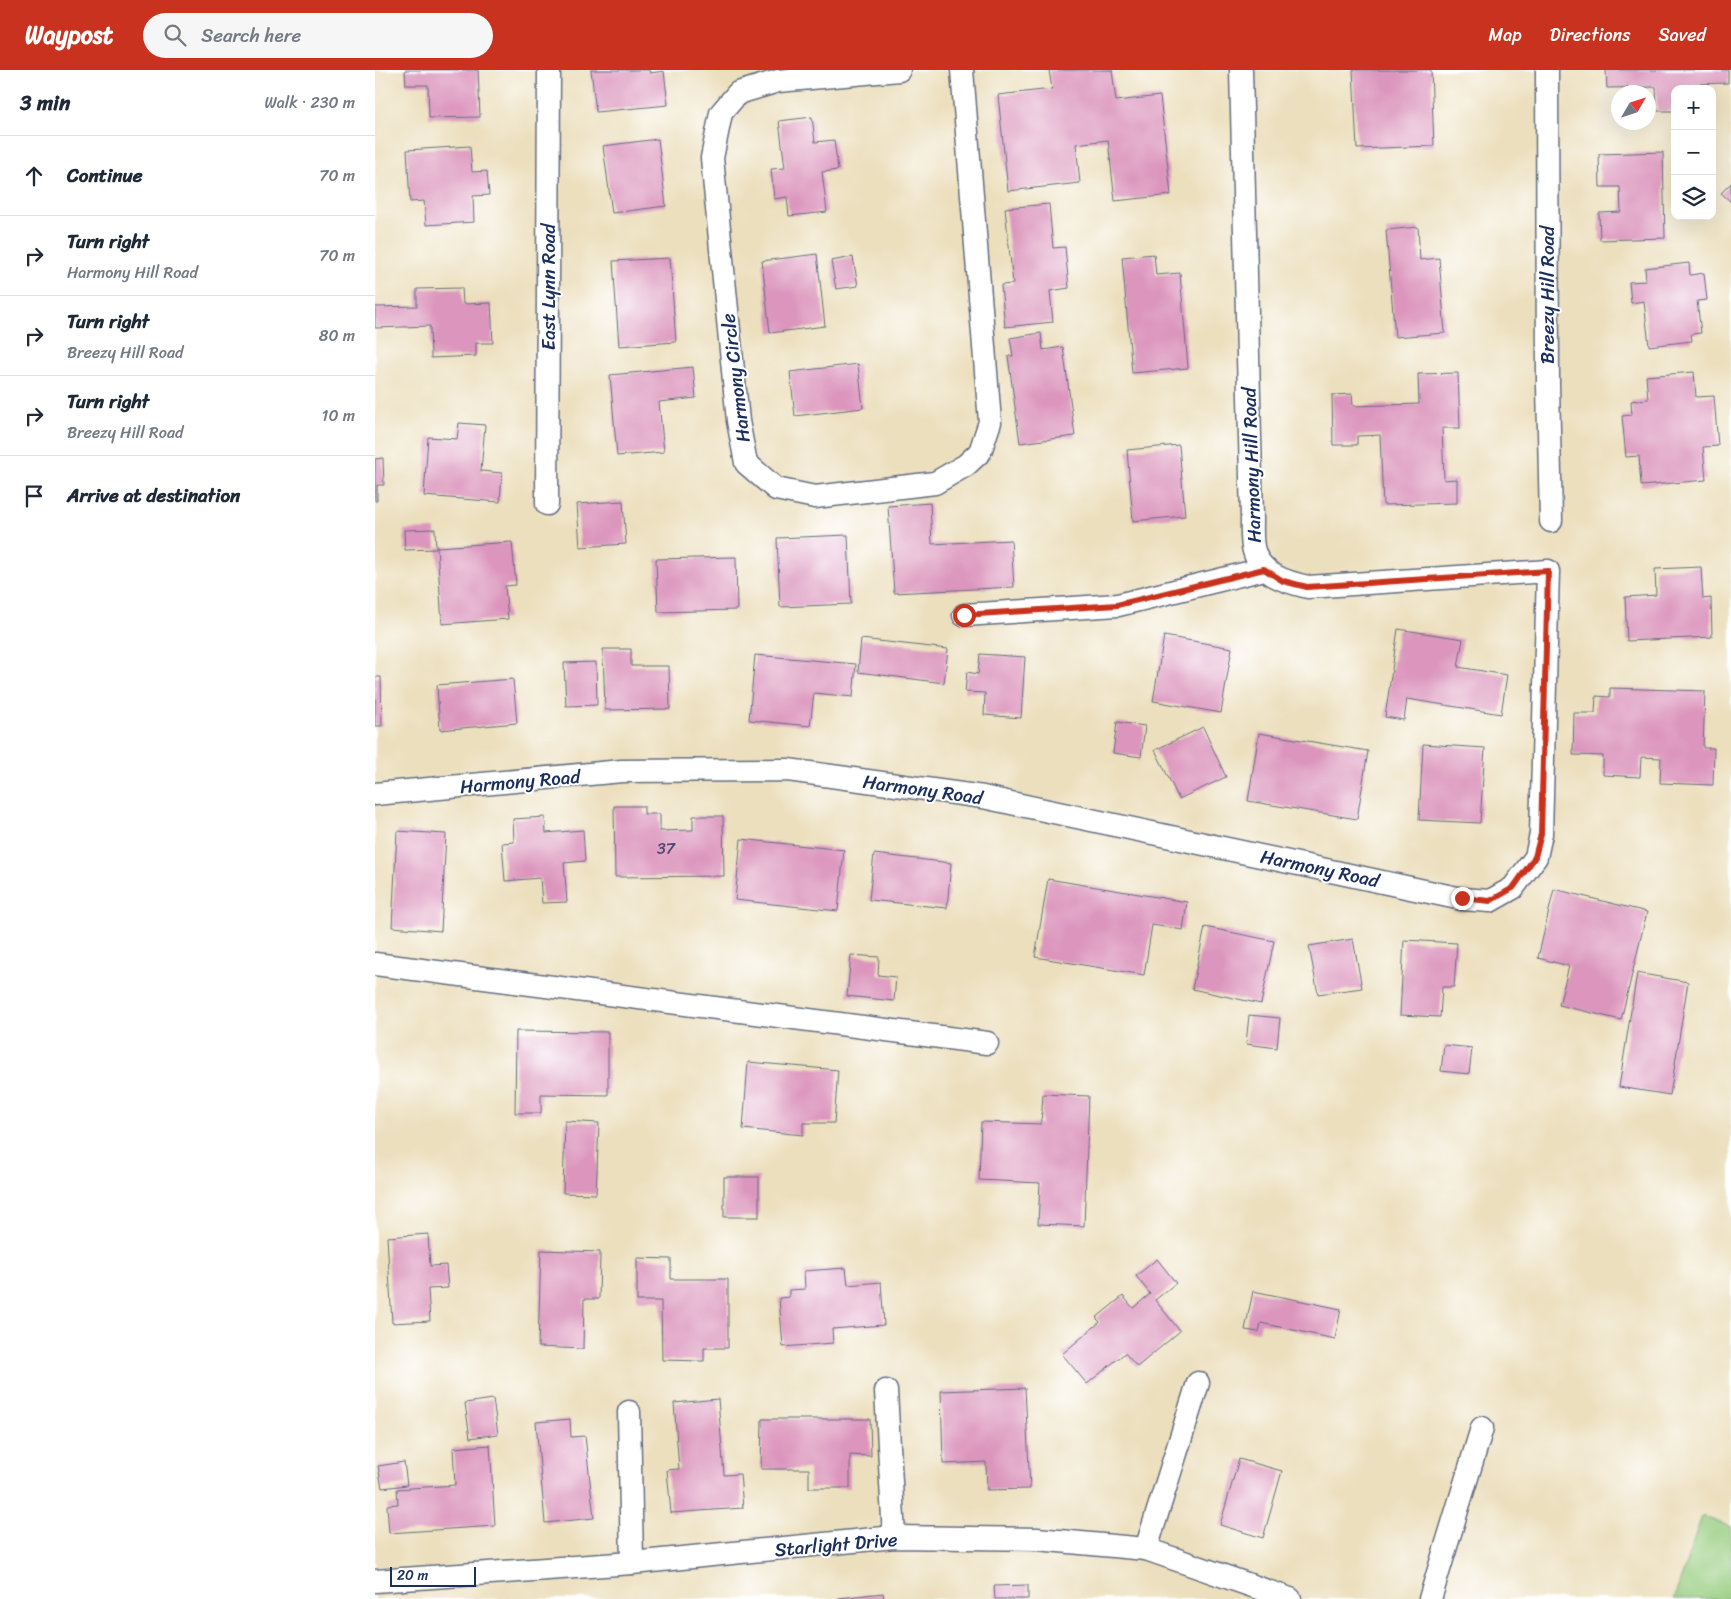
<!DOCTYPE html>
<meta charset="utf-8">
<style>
body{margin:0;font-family:Sriracha,sans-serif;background:#f6f6f7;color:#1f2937}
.controls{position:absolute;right:15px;top:15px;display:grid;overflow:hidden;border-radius:10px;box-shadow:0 5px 20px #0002}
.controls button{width:45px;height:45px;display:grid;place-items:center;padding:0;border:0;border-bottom:1px solid #e0e1e3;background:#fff;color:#1f2937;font:25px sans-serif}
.compass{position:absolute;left:1236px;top:15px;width:45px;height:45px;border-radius:50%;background:#fff;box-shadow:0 5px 20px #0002;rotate:51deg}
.scale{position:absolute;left:15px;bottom:12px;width:86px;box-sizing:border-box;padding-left:5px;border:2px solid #1b2f5e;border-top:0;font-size:14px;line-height:18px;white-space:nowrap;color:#1b2f5e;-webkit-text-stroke:4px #fff;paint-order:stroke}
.stop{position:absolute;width:15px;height:15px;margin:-11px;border:4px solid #c8321e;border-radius:50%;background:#fff}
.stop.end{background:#c8321e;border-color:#fff;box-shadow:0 1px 5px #0008}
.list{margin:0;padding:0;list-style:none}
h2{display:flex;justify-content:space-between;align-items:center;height:65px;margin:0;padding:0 20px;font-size:21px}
h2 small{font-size:16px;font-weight:400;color:#747a83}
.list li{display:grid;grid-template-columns:32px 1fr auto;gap:15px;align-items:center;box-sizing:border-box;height:80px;padding:0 20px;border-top:1px solid #e0e1e3}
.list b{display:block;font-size:19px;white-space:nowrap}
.list p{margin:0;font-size:16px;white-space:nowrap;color:#747a83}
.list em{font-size:16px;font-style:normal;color:#747a83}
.icon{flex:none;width:28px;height:28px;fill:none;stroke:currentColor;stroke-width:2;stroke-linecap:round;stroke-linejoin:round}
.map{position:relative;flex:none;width:1356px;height:1529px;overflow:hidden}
header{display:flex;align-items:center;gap:30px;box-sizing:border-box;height:70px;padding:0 25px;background:#c8321e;color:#fff}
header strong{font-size:24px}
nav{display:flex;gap:28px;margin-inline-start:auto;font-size:18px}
.search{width:350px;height:45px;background:#f6f6f7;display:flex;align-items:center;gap:12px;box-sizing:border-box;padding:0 18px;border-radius:28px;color:#747a83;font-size:19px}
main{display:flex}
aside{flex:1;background:#fff}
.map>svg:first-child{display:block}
.green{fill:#96cc7e;stroke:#587e6e}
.building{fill:#dc96bd}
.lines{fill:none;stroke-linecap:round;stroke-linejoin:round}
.street-casing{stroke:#646d7f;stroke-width:25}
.street{stroke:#fff;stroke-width:22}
.route{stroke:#c8321e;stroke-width:6}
.labels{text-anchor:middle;stroke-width:4;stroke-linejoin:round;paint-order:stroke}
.number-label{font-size:16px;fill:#4b4976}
.street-label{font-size:19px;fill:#1b2f5e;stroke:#fff}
</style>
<header>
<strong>Waypost</strong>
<div class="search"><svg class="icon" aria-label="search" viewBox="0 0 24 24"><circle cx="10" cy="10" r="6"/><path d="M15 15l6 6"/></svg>Search here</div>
<nav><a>Map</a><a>Directions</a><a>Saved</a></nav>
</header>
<main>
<aside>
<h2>3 min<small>Walk · 230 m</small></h2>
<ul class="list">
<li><svg class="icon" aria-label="ahead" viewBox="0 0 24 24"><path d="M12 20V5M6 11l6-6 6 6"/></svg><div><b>Continue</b></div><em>70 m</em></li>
<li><svg class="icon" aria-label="right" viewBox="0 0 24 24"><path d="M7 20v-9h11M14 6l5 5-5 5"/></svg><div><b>Turn right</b><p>Harmony Hill Road</p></div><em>70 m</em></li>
<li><svg class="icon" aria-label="right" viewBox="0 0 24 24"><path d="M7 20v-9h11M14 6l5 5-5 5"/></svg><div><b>Turn right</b><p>Breezy Hill Road</p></div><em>80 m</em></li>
<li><svg class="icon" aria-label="right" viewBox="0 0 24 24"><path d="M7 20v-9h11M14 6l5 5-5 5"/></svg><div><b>Turn right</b><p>Breezy Hill Road</p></div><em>10 m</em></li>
<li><svg class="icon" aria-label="arrive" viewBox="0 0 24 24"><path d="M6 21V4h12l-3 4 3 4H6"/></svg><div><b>Arrive at destination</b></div></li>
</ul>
</aside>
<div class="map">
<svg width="1356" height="1529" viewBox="0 0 1356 1529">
<rect width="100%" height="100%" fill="#fff"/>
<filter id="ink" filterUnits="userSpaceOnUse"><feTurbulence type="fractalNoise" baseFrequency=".02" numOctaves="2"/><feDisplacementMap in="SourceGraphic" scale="10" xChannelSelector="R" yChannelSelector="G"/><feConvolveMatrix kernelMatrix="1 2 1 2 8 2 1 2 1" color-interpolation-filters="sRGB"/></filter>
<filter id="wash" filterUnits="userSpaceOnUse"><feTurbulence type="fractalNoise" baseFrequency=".0096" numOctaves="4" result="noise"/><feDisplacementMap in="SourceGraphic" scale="20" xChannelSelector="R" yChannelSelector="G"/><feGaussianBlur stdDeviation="1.12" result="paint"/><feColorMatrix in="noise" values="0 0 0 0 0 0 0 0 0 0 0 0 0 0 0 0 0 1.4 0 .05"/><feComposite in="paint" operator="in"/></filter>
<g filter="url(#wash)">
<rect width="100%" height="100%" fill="#ecdfbd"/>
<polygon class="green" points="1327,1446 1356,1457 1356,1521 1353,1529 1299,1529"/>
<g id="blocks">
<g class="building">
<polygon points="30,0 103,0 105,47 54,48 53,15 31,15"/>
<polygon points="216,0 274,0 275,3 289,1 293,35 221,42"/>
<polygon points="674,0 737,0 741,31 785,26 796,125 740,131 733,70 701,74 705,113 633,121 623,25 677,19"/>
<polygon points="978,0 1056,0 1059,76 982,79"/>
<polygon points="1231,0 1353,0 1353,13 1319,14 1319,19 1300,19 1300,41 1282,41 1281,17 1232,18"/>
<polygon points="437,47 440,72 459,70 463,100 447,102 452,142 414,146 412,127 399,129 396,99 410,98 404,51"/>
<polygon points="283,69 291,136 237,143 228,76"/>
<polygon points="95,76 97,102 112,101 114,125 98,126 99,152 51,155 49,131 35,132 32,80"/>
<polygon points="1288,82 1290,168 1225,170 1224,143 1246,142 1245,117 1225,117 1224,84"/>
<polygon points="1356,113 1356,132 1346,123"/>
<polygon points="674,134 678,178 690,177 694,218 675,221 678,252 630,257 626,215 638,214 630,138"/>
<polygon points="1043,157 1045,190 1064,188 1070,263 1020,267 1011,160"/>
<polygon points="442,184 450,256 395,263 387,191"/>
<polygon points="779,184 781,205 805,203 813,298 757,303 747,187"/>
<polygon points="478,187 483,216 461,219 456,191"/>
<polygon points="295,188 301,272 244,276 238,191"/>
<polygon points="1314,193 1315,205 1329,203 1332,230 1322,231 1326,263 1316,264 1317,271 1274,276 1269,231 1256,233 1254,212 1271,211 1270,198"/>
<polygon points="87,218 88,234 116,233 118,273 101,273 101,286 56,288 55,256 0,258 0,237 42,236 42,219"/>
<polygon points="666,263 668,280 688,277 700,366 645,373 633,286 638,286 635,268"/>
<polygon points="483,294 488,338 420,346 415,302"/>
<polygon points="318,297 321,328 284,332 289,382 242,386 235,305"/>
<polygon points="1319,302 1321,327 1339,326 1343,376 1328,377 1331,410 1266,416 1264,386 1251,387 1247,346 1257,345 1256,331 1273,329 1271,306"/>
<polygon points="1083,303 1085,358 1067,358 1069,410 1082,409 1082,433 1008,435 1005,365 982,366 982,375 958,375 957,325 977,324 978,336 1044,334 1043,304"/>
<polygon points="84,353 110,355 106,401 127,403 125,432 49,426 53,367 82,369"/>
<polygon points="804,375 810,446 758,451 752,380"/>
<polygon points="8,388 9,415 2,415 2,431 0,431 0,389"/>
<polygon points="248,431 251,474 205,477 202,434"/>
<polygon points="555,433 557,474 636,470 639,517 519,523 513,436"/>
<polygon points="60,459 61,479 30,480 29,460"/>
<polygon points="473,465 476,534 405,537 402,468"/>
<polygon points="137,472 141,515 130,516 133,549 67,554 62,477"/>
<polygon points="361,487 362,540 283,542 281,489"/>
<polygon points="1326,497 1328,529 1336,528 1337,567 1252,571 1250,527 1281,525 1280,499"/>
<polygon points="1023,559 1088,569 1083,597 1132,605 1126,644 1032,629 1029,650 1010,647"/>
<polygon points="789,566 857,578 846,643 778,631"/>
<polygon points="486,569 573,579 569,613 483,602"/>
<polygon points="228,579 256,579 256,596 294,596 295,639 230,640"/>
<polygon points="605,584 650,587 646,648 609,645 610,623 590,622 592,602 603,604"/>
<polygon points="380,585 481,594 478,627 439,623 435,656 374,650"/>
<polygon points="221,592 222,635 191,636 189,593"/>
<polygon points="0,607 6,607 7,656 0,656"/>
<polygon points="138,609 142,653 65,660 62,615"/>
<polygon points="1235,618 1330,621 1328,678 1339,678 1338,715 1285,713 1286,688 1266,687 1265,707 1228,705 1228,686 1198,685 1199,643 1220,643 1221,626 1235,627"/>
<polygon points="742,652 770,656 766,687 738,683"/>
<polygon points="828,657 851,707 804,729 780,680"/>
<polygon points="884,663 993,681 982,749 873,731"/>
<polygon points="1048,674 1110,678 1105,753 1044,750"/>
<polygon points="239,736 269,736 269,744 285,744 285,761 318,760 318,746 348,746 349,806 240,807"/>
<polygon points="170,747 171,763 208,760 210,791 189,793 192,832 167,833 165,808 130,811 127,773 139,772 138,749"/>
<polygon points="22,761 71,764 66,861 17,857"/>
<polygon points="366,769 469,780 463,841 360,830"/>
<polygon points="499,784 576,793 572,838 494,830"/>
<polygon points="673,809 812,832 808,860 777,855 769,905 660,887"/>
<polygon points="1179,819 1272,842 1246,950 1184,935 1194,896 1163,888"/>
<polygon points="830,857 899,871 886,934 817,919"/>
<polygon points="978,869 987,918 943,924 934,876"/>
<polygon points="1029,870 1082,873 1079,917 1067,917 1065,947 1025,945"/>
<polygon points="476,885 504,887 503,905 521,907 519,931 472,926"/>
<polygon points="1262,903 1313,912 1295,1025 1244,1017"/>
<polygon points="874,945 905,948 902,978 871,974"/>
<polygon points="141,961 233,962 233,1025 166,1024 166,1043 140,1043"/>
<polygon points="1069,975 1097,978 1094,1004 1066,1001"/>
<polygon points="373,992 463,1000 459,1053 428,1053 428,1065 368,1059"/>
<polygon points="668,1024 714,1026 709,1156 663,1154 665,1113 604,1110 606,1052 666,1054"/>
<polygon points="190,1051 224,1053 221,1124 188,1123"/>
<rect x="349" y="1107" width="35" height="40"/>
<polygon points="53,1164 55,1196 71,1195 73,1218 53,1219 55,1251 17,1253 12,1167"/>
<polygon points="166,1180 225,1182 224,1229 209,1229 208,1279 163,1277"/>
<polygon points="262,1188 296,1189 296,1209 353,1209 353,1278 329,1278 329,1291 287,1290 286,1231 262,1231"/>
<polygon points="782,1189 801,1213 780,1230 805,1261 762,1297 750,1283 712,1314 687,1284 725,1252 721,1248 748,1226 758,1238 775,1224 761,1206"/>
<polygon points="471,1198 473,1215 506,1212 509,1255 457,1259 458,1273 408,1277 404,1228 414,1227 414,1220 430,1219 429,1201"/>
<polygon points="878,1221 966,1239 960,1269 886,1253 884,1262 870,1260"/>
<polygon points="650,1318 655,1419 612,1420 611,1392 568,1394 566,1321"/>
<polygon points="118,1329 123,1364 95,1368 90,1333"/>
<polygon points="343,1329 349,1405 365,1404 368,1438 296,1443 292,1400 304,1399 299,1333"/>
<polygon points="195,1349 196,1367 210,1366 219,1448 170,1453 161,1352"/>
<polygon points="387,1349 495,1349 496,1386 475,1385 475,1418 434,1418 434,1399 386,1399"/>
<polygon points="115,1375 120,1456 14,1463 12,1435 23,1434 22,1419 80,1415 78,1378"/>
<polygon points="864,1389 907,1401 888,1468 845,1455"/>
<polygon points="29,1392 32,1415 7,1418 3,1396"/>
<polygon points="653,1515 653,1529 620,1529 619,1516"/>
<polygon points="508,1523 509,1529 464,1529 464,1528"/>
</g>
</g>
</g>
<g filter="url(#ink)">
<use href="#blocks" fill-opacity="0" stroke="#646d7f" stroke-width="1"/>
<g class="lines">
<defs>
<g id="street">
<polyline points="524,0 403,11 363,23 346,43 337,88 363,351 371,393 401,419 440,427 560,413 591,395 605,382 615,352 587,0"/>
<polyline points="1172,0 1173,315 1176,451"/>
<polyline points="172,434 174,0"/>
<polyline points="589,545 743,535 889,499"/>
<path d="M0 724 247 701 413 700 608 727 1087 829 1115 831 1138 818 1161 787 1166 764 1173 501 933 517C911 512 886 505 879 481 876 471 877 459 877 449L866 0"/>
<polyline points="0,894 612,973"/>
<polyline points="511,1321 519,1467"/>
<polyline points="254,1342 257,1493"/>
<polyline points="771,1479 823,1313"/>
<polyline points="0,1511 257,1493 519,1467 662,1469 771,1479 915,1529"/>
<polyline points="1055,1529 1107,1358"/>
</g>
</defs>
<use href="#street" class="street-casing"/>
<use href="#street" class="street"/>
</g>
</g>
<g class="lines" filter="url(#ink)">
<polyline class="route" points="589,545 742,535 889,499 908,511 932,517 1173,501 1166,764 1160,787 1138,818 1115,831 1087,828"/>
</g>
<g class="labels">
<g class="number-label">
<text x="291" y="784">37</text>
</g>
<g class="street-label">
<text transform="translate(173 217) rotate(-90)" y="7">East Lynn Road</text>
<text transform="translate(1172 225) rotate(-90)" y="7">Breezy Hill Road</text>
<text transform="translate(360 308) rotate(-97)" y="7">Harmony Circle</text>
<text transform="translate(876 395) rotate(-92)" y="7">Harmony Hill Road</text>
<text transform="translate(145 711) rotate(-5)" y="7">Harmony Road</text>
<text transform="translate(548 719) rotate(8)" y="7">Harmony Road</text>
<text transform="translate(945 798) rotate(12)" y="7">Harmony Road</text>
<text transform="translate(461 1474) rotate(-5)" y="7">Starlight Drive</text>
</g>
</g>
</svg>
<div class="controls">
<button>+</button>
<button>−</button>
<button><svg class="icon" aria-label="layers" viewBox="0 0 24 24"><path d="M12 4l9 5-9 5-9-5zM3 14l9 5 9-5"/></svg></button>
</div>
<svg class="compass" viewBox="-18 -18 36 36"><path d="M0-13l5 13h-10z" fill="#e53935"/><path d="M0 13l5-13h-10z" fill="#747a83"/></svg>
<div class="scale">20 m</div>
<div class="stop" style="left:589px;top:545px"></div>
<div class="stop end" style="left:1087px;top:828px"></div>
</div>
</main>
